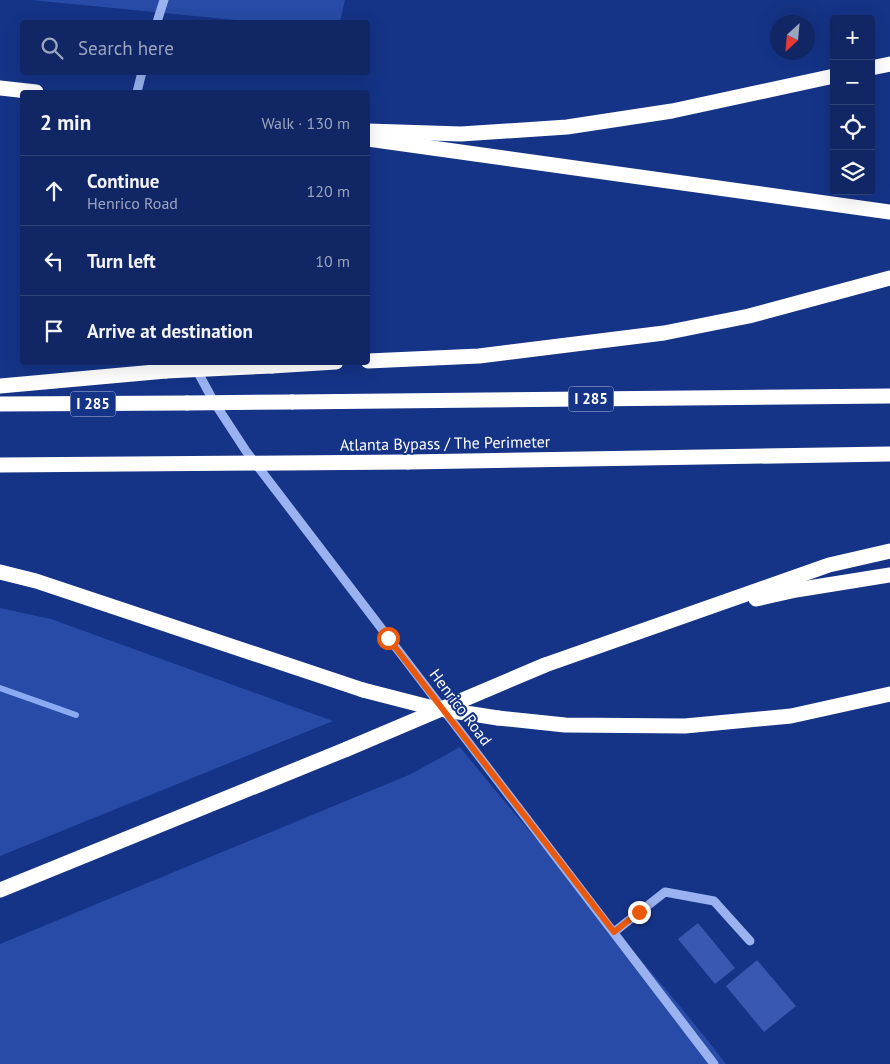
<!DOCTYPE html>
<meta charset="utf-8">
<style>
body{margin:0;font-family:"PT Sans",sans-serif;background:#192e6b;color:#f1f3f6}
.controls{position:absolute;right:15px;top:15px;display:grid;overflow:hidden;border-radius:5px;box-shadow:0 5px 20px #0002}
.controls button{width:45px;height:45px;display:grid;place-items:center;padding:0;border:0;border-bottom:1px solid #304379;background:#102665;color:#f1f3f6;font:25px sans-serif}
.compass{position:absolute;left:770px;top:15px;width:45px;height:45px;border-radius:50%;background:#102665;box-shadow:0 5px 20px #0002;rotate:206deg}
.stop{position:absolute;width:15px;height:15px;margin:-11px;border:4px solid #ea580c;border-radius:50%;background:#fff}
.stop.end{background:#ea580c;border-color:#fff;box-shadow:0 1px 5px #0008}
.list{margin:0;padding:0;list-style:none}
h2{display:flex;justify-content:space-between;align-items:center;height:65px;margin:0;padding:0 20px;font-size:21px}
h2 small{font-size:16px;font-weight:400;color:#9ca5bf}
.list li{display:grid;grid-template-columns:32px 1fr auto;gap:15px;align-items:center;box-sizing:border-box;height:70px;padding:0 20px;border-top:1px solid #304379}
.list b{display:block;font-size:19px;white-space:nowrap}
.list p{margin:0;font-size:16px;white-space:nowrap;color:#9ca5bf}
.list em{font-size:16px;font-style:normal;color:#9ca5bf}
.icon{flex:none;width:28px;height:28px;fill:none;stroke:currentColor;stroke-width:2;stroke-linecap:round;stroke-linejoin:round}
.map{position:relative;flex:none;width:890px;height:1064px;overflow:hidden}
.search{position:absolute;background:#102665;box-shadow:0 5px 20px #0002;left:20px;top:20px;width:350px;height:55px;display:flex;align-items:center;gap:12px;box-sizing:border-box;padding:0 18px;border-radius:5px;color:#9ca5bf;font-size:19px}
.panel{position:absolute;background:#102665;box-shadow:0 5px 20px #0002;left:20px;top:90px;width:350px;height:275px;border-radius:5px}
.map>svg:first-child{display:block}
.green{fill:#274ba6}
.lines{fill:none;stroke-linecap:round;stroke-linejoin:round}
.stream{stroke:#8caaf2;stroke-width:6}
.building{fill:#3859af}
.minor{stroke:#9ab2ef;stroke-width:9}
.highway{stroke:#fff;stroke-width:15}
.highway-bridge{stroke:#fff;stroke-width:15}
.route{stroke:#ea580c;stroke-width:6}
.labels{text-anchor:middle;stroke-width:4;stroke-linejoin:round;paint-order:stroke}
.shield{fill:#153387;stroke:#b9c2db;stroke-width:1}
.shield-label{font-size:15px;font-weight:bold;fill:#fff}
.street-label{font-size:16px;fill:#fff;stroke:#153387}
</style>
<div class="map">
<svg width="890" height="1064" viewBox="0 0 890 1064">
<rect width="100%" height="100%" fill="#153387"/>
<g class="green">
<polygon points="31,0 345,0 340,22 256,22"/>
<polygon points="0,608 51,619 333,721 0,856"/>
<path d="M460 747C546 855 642 955 726 1064H0V944L411 774Z"/>
</g>
<g class="lines">
<polyline class="stream" points="0,688 76,715"/>
</g>
<g class="building">
<polygon points="698,923 735,968 715,984 678,939"/>
<polygon points="757,960 796,1006 764,1032 726,986"/>
</g>
<g class="lines">
<g class="minor">
<polyline points="157,22 164,0"/>
<polyline points="137,92 142,72"/>
<polyline points="195,367 214,402 246,451 714,1064"/>
<polyline points="614,932 665,892 714,901 750,941"/>
</g>
<g class="highway">
<polyline points="871,68 890,64"/>
<polyline points="0,88 36,92"/>
<polyline points="368,131 461,134 567,127 672,111 834,76"/>
<polyline points="368,139 890,212"/>
<polyline points="368,361 479,356 664,333 749,316 890,278"/>
<polyline points="272,366 336,362"/>
<polyline points="0,386 166,371"/>
<polyline points="292,402 890,396"/>
<polyline points="0,404 187,403"/>
<polyline points="408,462 890,454"/>
<polyline points="0,572 36,581 363,690"/>
<polyline points="756,599 796,590 890,575"/>
<polyline points="545,665 829,565 890,551"/>
<polyline points="498,718 565,725 685,726 791,716 890,694"/>
<polyline points="0,890 347,749"/>
</g>
<g class="highway-bridge">
<polyline points="166,371 272,366"/>
<polyline points="187,403 292,402"/>
<polyline points="0,465 408,462"/>
<polyline points="363,690 433,708 498,718"/>
<polyline points="347,749 545,665"/>
</g>
</g>
<g class="lines">
<polyline class="route" points="388,638 614,932 639,912"/>
</g>
<g class="labels">
<g class="shield">
<rect x="568.5" y="386.5" width="45" height="25" rx="4"/>
<rect x="70.5" y="391.5" width="45" height="25" rx="4"/>
</g>
<g class="shield-label">
<text x="591" y="404">I 285</text>
<text x="93" y="409">I 285</text>
</g>
<g class="street-label">
<text transform="translate(445 443) rotate(-1)" y="6">Atlanta Bypass / The Perimeter</text>
<text transform="translate(461 707) rotate(53)" y="6">Henrico Road</text>
</g>
</g>
</svg>
<div class="controls">
<button>+</button>
<button>−</button>
<button><svg class="icon" aria-label="locate" viewBox="0 0 24 24"><circle cx="12" cy="12" r="6"/><path d="M12 2v4M12 18v4M2 12h4M18 12h4"/></svg></button>
<button><svg class="icon" aria-label="layers" viewBox="0 0 24 24"><path d="M12 4l9 5-9 5-9-5zM3 14l9 5 9-5"/></svg></button>
</div>
<svg class="compass" viewBox="-18 -18 36 36"><path d="M0-13l5 13h-10z" fill="#e53935"/><path d="M0 13l5-13h-10z" fill="#9ca5bf"/></svg>
<div class="stop" style="left:388px;top:638px"></div>
<div class="stop end" style="left:639px;top:912px"></div>
<div class="search"><svg class="icon" aria-label="search" viewBox="0 0 24 24"><circle cx="10" cy="10" r="6"/><path d="M15 15l6 6"/></svg>Search here</div>
<section class="panel">
<h2>2 min<small>Walk · 130 m</small></h2>
<ul class="list">
<li><svg class="icon" aria-label="ahead" viewBox="0 0 24 24"><path d="M12 20V5M6 11l6-6 6 6"/></svg><div><b>Continue</b><p>Henrico Road</p></div><em>120 m</em></li>
<li><svg class="icon" aria-label="left" viewBox="0 0 24 24"><path d="M17 20v-9H6M10 6l-5 5 5 5"/></svg><div><b>Turn left</b></div><em>10 m</em></li>
<li><svg class="icon" aria-label="arrive" viewBox="0 0 24 24"><path d="M6 21V4h12l-3 4 3 4H6"/></svg><div><b>Arrive at destination</b></div></li>
</ul>
</section>
</div>
